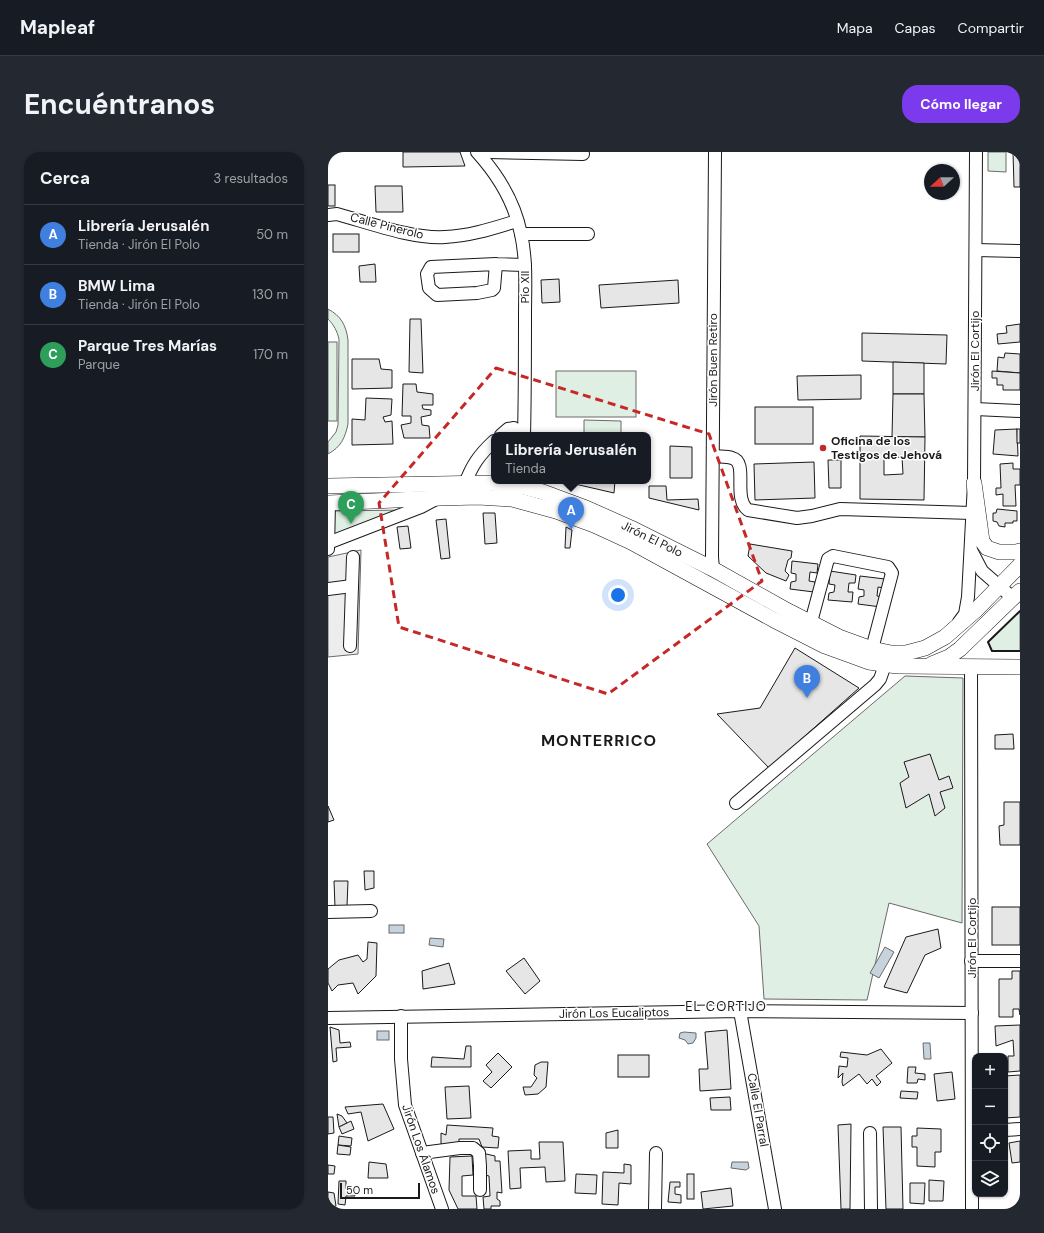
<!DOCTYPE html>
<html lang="es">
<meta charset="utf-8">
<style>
body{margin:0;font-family:"DM Sans",sans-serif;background:#242831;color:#f1f3f6}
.controls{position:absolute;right:12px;bottom:12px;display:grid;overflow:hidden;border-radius:8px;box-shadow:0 1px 3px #0004}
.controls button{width:36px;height:36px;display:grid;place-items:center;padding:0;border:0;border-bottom:1px solid #363941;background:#171b24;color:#f1f3f6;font:20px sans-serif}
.compass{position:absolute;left:596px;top:12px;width:36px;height:36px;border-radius:50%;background:#171b24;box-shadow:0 1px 3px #0004;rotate:249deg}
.scale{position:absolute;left:12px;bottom:10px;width:80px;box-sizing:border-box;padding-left:4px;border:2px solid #1a1a1a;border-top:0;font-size:11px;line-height:14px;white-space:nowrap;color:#1a1a1a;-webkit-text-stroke:3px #fff;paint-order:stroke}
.you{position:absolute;left:290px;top:443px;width:14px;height:14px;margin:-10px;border:3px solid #fff;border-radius:50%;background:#1a73e8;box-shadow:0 0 0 6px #1a73e833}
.badge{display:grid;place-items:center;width:26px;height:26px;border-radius:50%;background:#7c3aed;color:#fff;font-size:13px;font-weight:700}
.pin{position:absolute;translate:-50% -33px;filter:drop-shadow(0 1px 2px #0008)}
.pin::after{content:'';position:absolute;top:21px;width:14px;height:12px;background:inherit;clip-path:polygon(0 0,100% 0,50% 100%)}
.popup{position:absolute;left:163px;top:280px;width:160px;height:52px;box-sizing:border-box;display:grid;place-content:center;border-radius:8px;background:#171b24;filter:drop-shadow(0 1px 3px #0005);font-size:13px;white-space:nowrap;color:#9ea1a6}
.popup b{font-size:15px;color:#f1f3f6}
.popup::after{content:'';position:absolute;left:50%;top:100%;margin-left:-8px;border:8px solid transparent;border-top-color:#171b24}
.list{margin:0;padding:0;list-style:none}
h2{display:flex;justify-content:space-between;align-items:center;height:52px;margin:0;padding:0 16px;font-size:17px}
h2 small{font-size:13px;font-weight:400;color:#9ea1a6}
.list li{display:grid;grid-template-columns:26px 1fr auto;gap:12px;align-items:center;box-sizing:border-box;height:60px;padding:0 16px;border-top:1px solid #363941}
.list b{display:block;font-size:15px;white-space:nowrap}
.list p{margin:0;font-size:13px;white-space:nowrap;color:#9ea1a6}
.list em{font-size:13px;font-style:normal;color:#9ea1a6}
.icon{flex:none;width:22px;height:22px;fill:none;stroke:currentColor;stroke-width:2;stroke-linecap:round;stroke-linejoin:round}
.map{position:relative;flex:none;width:692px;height:1057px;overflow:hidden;border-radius:16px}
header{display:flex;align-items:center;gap:24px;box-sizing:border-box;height:56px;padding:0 20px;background:#171b24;border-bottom:1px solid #363941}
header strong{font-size:19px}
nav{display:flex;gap:22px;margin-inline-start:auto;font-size:14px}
.intro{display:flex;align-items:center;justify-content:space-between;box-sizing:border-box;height:96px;padding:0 24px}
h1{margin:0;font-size:28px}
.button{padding:10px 18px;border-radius:16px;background:#7c3aed;color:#fff;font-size:14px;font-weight:700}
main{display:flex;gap:24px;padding:0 24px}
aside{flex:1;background:#171b24;border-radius:16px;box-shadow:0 1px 3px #0004}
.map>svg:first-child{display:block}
.green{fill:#e0efe3;stroke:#6a6a6a}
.parking{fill:#ededed;stroke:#6a6a6a}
.water{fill:#c6d2dc;stroke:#6a6a6a}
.building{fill:#e6e6e6;stroke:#1a1a1a;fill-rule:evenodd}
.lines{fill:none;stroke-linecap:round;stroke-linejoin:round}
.minor-casing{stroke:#1a1a1a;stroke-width:14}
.major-casing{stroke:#1a1a1a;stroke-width:16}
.minor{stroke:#fff;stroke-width:12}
.major{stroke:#fff;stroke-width:15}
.wall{stroke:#1a1a1a;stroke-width:2}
.marked{fill:none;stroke:#c62828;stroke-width:3;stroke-dasharray:8 5;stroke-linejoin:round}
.poi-dot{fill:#c62828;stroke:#fff;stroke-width:1.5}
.labels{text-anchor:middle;stroke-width:3;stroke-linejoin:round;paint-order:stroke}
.street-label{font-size:12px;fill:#1a1a1a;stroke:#fff}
.poi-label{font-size:12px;font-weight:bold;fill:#1a1a1a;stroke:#fff;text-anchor:start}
.neighbourhood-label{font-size:13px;letter-spacing:1px;fill:#1a1a1a;stroke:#fff}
.district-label{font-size:16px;font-weight:bold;letter-spacing:1px;fill:#1a1a1a;stroke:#fff}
</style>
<header>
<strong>Mapleaf</strong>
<nav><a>Mapa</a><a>Capas</a><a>Compartir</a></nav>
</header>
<div class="intro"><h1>Encuéntranos</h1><a class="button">Cómo llegar</a></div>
<main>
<aside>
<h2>Cerca<small>3 resultados</small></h2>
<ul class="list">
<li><span class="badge" style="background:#3f7fe0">A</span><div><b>Librería Jerusalén</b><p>Tienda · Jirón El Polo</p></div><em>50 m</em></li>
<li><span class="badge" style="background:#3f7fe0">B</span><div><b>BMW Lima</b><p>Tienda · Jirón El Polo</p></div><em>130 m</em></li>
<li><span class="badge" style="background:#2e9e5b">C</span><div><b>Parque Tres Marías</b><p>Parque</p></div><em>170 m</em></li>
</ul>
</aside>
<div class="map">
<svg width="692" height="1057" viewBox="0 0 692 1057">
<rect width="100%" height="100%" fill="#fff"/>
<g class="green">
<polygon points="660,0 678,0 678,20 660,19"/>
<path d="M0 157C13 164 18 173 20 188V272C17 286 13 295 0 302V290L8 280 10 273 11 187C9 179 6 173 0 167Z"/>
<rect x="0" y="190" width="9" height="79"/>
<rect x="228" y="219" width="80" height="46"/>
<polygon points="256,268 293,269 293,283 256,283"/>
<polygon points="76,358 5,385 6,359"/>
<polygon points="692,459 692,499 664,499 660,490"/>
<polygon points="577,524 635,526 634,771 561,751 539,848 436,847 431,774 379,692"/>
</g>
<polygon class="parking" points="33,398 30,502 0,505 0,405"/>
<g class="water">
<rect x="61" y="773" width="15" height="8"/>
<polygon points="102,786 116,787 115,795 101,793"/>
<polygon points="557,795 566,800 551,826 542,821"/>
<rect x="49" y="879" width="12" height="9"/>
<polygon points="356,880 368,881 368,886 365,891 360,892 357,888 351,886 352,881"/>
<polygon points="595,891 602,891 603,907 596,907"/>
<polygon points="404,1010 420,1010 421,1016 418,1018 403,1016"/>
</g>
<g class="building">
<polygon points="75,0 132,0 137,14 75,15"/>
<polygon points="685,0 692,0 692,35 686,35"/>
<rect x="0" y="33" width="7" height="21"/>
<polygon points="47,34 74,34 75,60 48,60"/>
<rect x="5" y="82" width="26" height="18"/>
<polygon points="47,112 48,130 32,130 31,114"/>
<polygon points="231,127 232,150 214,151 213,128"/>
<polygon points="350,128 351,151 273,156 271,133"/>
<polygon points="82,167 93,167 95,221 81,220"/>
<polygon points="692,172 692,190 670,192 669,182 679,181 678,174"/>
<polygon points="534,181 619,183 618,212 534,209"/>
<polygon points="677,201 692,202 692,221 669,219 670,205 676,206"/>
<polygon points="24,207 51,207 53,217 64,218 64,236 24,237"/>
<polygon points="565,210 596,211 596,242 565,242"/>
<polygon points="664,219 692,221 692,238 675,238 675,233 669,233 669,226 664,226"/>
<polygon points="533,223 533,247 470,248 469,224"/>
<polygon points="75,232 88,232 89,240 105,242 105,253 94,253 95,257 103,258 103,263 93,265 94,273 101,274 102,286 76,286 73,273 83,271 83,264 74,264"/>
<polygon points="565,242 596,242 597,285 564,285"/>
<polygon points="38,246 64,247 63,263 55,265 57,270 64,269 65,292 24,293 24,267 37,268"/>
<rect x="427" y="255" width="58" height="37"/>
<polygon points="689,277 690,304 665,302 667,278"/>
<rect x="689" y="277" width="3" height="14"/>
<path d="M532 284 597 285 596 348 532 347ZM574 305 575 322 556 323V306Z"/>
<polygon points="342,294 364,295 364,326 342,326"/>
<polygon points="500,308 513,308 513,336 501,336"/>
<polygon points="486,310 487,346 427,348 426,312"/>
<polygon points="685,311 685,317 692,317 692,333 687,333 688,354 675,354 675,342 668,343 668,336 673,336 672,312"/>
<polygon points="234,329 287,329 286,341"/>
<polygon points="321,334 338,334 339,348 370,347 371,358 321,346"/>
<polygon points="669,357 689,359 689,369 685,369 685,371 677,371 677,375 671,374 669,370 665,369 665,361 668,361"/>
<polygon points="155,361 167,361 169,391 157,392"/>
<polygon points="118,367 122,406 113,407 108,368"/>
<polygon points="80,374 83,396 72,397 69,375"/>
<polygon points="238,375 244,378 242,396 237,396"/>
<polygon points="422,392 464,399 463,406 460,408 457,419 461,423 458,429 438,421 420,404"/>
<polygon points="464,409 490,412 489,421 482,420 481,429 487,430 486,440 462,437 463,430 468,429 468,422 463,421"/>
<polygon points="502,419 528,423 527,431 521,431 520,440 525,440 524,450 500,448 501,441 506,440 507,433 501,432"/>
<polygon points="532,424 557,427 556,436 550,435 549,444 555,445 553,455 530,452 531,445 536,444 536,438 530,437"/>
<polygon points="467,496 531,536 441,616 389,562 432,556"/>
<polygon points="685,582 686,597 667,597 667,583"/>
<polygon points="602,602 611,628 621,624 625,636 612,640 617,656 607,664 601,642 578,656 572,631 581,625 576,610"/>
<polygon points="676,650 692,650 692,693 672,693 671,674 676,673"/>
<polygon points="0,654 6,668 0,670"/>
<polygon points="36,719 46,719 46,736 37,738"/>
<polygon points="6,729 20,729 19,754 7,755"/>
<rect x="664" y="755" width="28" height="38"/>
<polygon points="610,777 613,796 597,803 579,841 556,835 578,785"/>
<polygon points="40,790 49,791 48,824 30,842 25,831 10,833 4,839 0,831 0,817 11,808 30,803 35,810 39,807"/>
<polygon points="196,806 212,829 197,842 178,819"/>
<polygon points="121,811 127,832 95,837 94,819"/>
<polygon points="684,819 692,819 692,863 691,857 685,857 685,865 671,865 671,827 684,827"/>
<polygon points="692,873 692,919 680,920 680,904 686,904 685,888 668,894 667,874"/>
<polygon points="2,875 11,878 12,891 22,890 23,895 8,896 9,909 5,910"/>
<polygon points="399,878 403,937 372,939 371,917 380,917 377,880"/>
<polygon points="138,894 143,894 143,915 103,915 104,905 136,907"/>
<polygon points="553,897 564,911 548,924 553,930 549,934 544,927 539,932 531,922 515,934 514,930 515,921 510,926 511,914 519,915 520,906 512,905 513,900 539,903"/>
<polygon points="170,901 184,915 163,936 155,929 164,920 158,913"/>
<rect x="290" y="903" width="31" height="22"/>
<polygon points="213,910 220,910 218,935 210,942 197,943 195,935 203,935 209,926 206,923 207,913"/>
<polygon points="580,915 588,915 587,921 597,922 597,928 590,927 589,931 579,931"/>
<polygon points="624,920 627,947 609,949 606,922"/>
<polygon points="692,923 692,965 677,966 677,924"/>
<polygon points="141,934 143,966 119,967 117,935"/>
<polygon points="573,939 590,940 589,947 572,946"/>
<polygon points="402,945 403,958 383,958 382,946"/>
<polygon points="55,952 66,977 40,989 33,960 20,962 17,955"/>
<polygon points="9,962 14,964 19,971 11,975"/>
<polygon points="0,965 5,965 6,981 0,982"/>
<polygon points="23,969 26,977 14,982 11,975"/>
<polygon points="523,972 522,1057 513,1057 510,973"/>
<polygon points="119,973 165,976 164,984 171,985 170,996 154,995 151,987 131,987 131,994 113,994 113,981 118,983"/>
<polygon points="555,975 573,975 575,1057 558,1057"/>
<polygon points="589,976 613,977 613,1000 607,1000 607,1015 589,1014 589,995 584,995 584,984 589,984"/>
<polygon points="290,978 290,996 278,996 278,981"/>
<polygon points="11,984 24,986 23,994 10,993"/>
<polygon points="692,989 692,1010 684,1011 681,991"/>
<polygon points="211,990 235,990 237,1029 218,1030 217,1015 192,1016 193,1036 182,1037 180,999 203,998 203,1007 212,1007"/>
<polygon points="10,993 23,995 22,1003 9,1002"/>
<polygon points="154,1001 167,1004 167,1009 172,1009 174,1041 169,1040 169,1047 172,1049 172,1054 163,1054 163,1057 156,1057 155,1045 162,1044 161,1024 157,1023"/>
<polygon points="144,1004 145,1023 134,1024 134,1044 148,1044 149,1057 130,1057 121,1038 122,1005"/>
<polygon points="41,1010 58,1012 60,1026 40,1026"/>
<polygon points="296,1012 303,1013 303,1032 291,1031 290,1053 274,1052 275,1020 296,1021"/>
<polygon points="0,1013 7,1014 6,1022 0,1022"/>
<polygon points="248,1022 269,1023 268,1042 247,1041"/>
<rect x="359" y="1022" width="7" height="25"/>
<polygon points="601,1028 616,1029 615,1049 601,1049"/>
<polygon points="11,1029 18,1029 18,1037 27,1037 27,1044 18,1044 17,1053 10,1052"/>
<polygon points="342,1030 352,1030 352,1035 347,1035 347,1042 353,1043 353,1051 340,1050"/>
<polygon points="582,1031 597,1031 596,1052 582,1051"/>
<polygon points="403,1036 405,1054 375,1057 373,1040"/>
<polygon points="0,1040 6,1041 8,1054 2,1055 0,1048"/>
</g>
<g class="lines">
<defs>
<g id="minor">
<path d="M149 0C170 23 187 52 193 82 199 109 197 137 197 164 197 204 197 243 196 283"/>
<polyline points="161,0 255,2"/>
<path d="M0 63 9 62C42 71 84 87 117 85 142 84 166 76 189 69"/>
<polyline points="193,82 260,82"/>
<polyline points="648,98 692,99"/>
<polyline points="168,112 166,136 164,138 149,141 109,143 101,136 99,122 103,115 168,112 197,113"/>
<polyline points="647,257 692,259"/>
<polyline points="173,283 180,277 186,276 193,283"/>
<path d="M385 304C391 305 398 304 404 306 421 310 404 346 420 358L469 366 484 364 512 357 644 361"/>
<path d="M137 332C144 313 151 303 166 289"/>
<polyline points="0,391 93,355 108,347"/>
<polyline points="0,397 1,351"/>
<polyline points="643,398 654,419 685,446"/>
<polyline points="385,417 384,405 387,0"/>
<polyline points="0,437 24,434"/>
<polyline points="483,470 500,407 505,404 560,415 564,421 544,497"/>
<polyline points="631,470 637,462 640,445 646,331 648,0"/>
<polyline points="22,494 25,405"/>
<polyline points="643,514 644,1057"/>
<polyline points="408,651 547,533 552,527 557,513"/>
<polyline points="0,760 43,759"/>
<polyline points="643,809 692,809"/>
<polyline points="412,859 447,1057"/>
<polyline points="73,864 73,907 77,953 114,1057"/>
<polyline points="0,866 412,859 644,861"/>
<polyline points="677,978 692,977"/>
<polyline points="542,981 543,1057"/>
<polyline points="94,1001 132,996 145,996 151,1001 152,1014 152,1038"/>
<polyline points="327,1057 328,1001"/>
</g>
<g id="major">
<polyline points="646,331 654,389 659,396 671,400 688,400 692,399"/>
<polyline points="0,334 163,331 196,335 215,340 258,356 303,376 385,417 460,459 511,485 544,497 563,501 578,501 597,496 617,485 648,458 692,413"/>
<polyline points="0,351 112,346 150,345 184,347 228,359 266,373 303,390 446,468 497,494 541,510 569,514 692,515"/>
<polyline points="604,512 621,505 632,497 692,439"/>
</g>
</defs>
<use href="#minor" class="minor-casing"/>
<use href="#major" class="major-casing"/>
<use href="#minor" class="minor"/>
<use href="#major" class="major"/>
<polyline class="wall" points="692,459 660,490 664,499 692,499"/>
</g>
<path class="marked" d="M168 216 381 282 434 429 280 542 71 475 51 351Z"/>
<circle class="poi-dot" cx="495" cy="296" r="4"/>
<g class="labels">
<g class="street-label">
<text transform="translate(59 74) rotate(14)" y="4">Calle Pinerolo</text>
<text transform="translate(197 135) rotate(-90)" y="4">Pío XII</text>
<text transform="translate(647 199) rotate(-90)" y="4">Jirón El Cortijo</text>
<text transform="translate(385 208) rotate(-90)" y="4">Jirón Buen Retiro</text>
<text transform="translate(324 387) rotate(26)" y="4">Jirón El Polo</text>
<text transform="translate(644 786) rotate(-90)" y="4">Jirón El Cortijo</text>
<text transform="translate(286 861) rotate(-1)" y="4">Jirón Los Eucaliptos</text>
<text transform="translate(430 958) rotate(80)" y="4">Calle El Parral</text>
<text transform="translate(93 997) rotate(71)" y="4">Jirón Los Álamos</text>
</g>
<g class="poi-label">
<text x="503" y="293">Oficina de los<tspan x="503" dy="14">Testigos de Jehová</tspan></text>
</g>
<g class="neighbourhood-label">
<text x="398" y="859">EL CORTIJO</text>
</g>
<g class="district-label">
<text x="271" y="594">MONTERRICO</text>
</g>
</g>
</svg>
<div class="controls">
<button>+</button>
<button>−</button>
<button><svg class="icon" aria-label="locate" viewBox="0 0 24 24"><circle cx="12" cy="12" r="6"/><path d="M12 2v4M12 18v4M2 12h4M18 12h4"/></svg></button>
<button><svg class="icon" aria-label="layers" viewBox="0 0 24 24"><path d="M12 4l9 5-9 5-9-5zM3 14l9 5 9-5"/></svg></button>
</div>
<svg class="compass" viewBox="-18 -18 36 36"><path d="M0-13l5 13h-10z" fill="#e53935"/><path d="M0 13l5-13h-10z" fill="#9ea1a6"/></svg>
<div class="scale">50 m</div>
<div class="you"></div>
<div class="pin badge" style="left:243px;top:378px;background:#3f7fe0">A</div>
<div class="popup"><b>Librería Jerusalén</b>Tienda</div>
<div class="pin badge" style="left:479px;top:546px;background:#3f7fe0">B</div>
<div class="pin badge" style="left:23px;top:372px;background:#2e9e5b">C</div>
</div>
</main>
